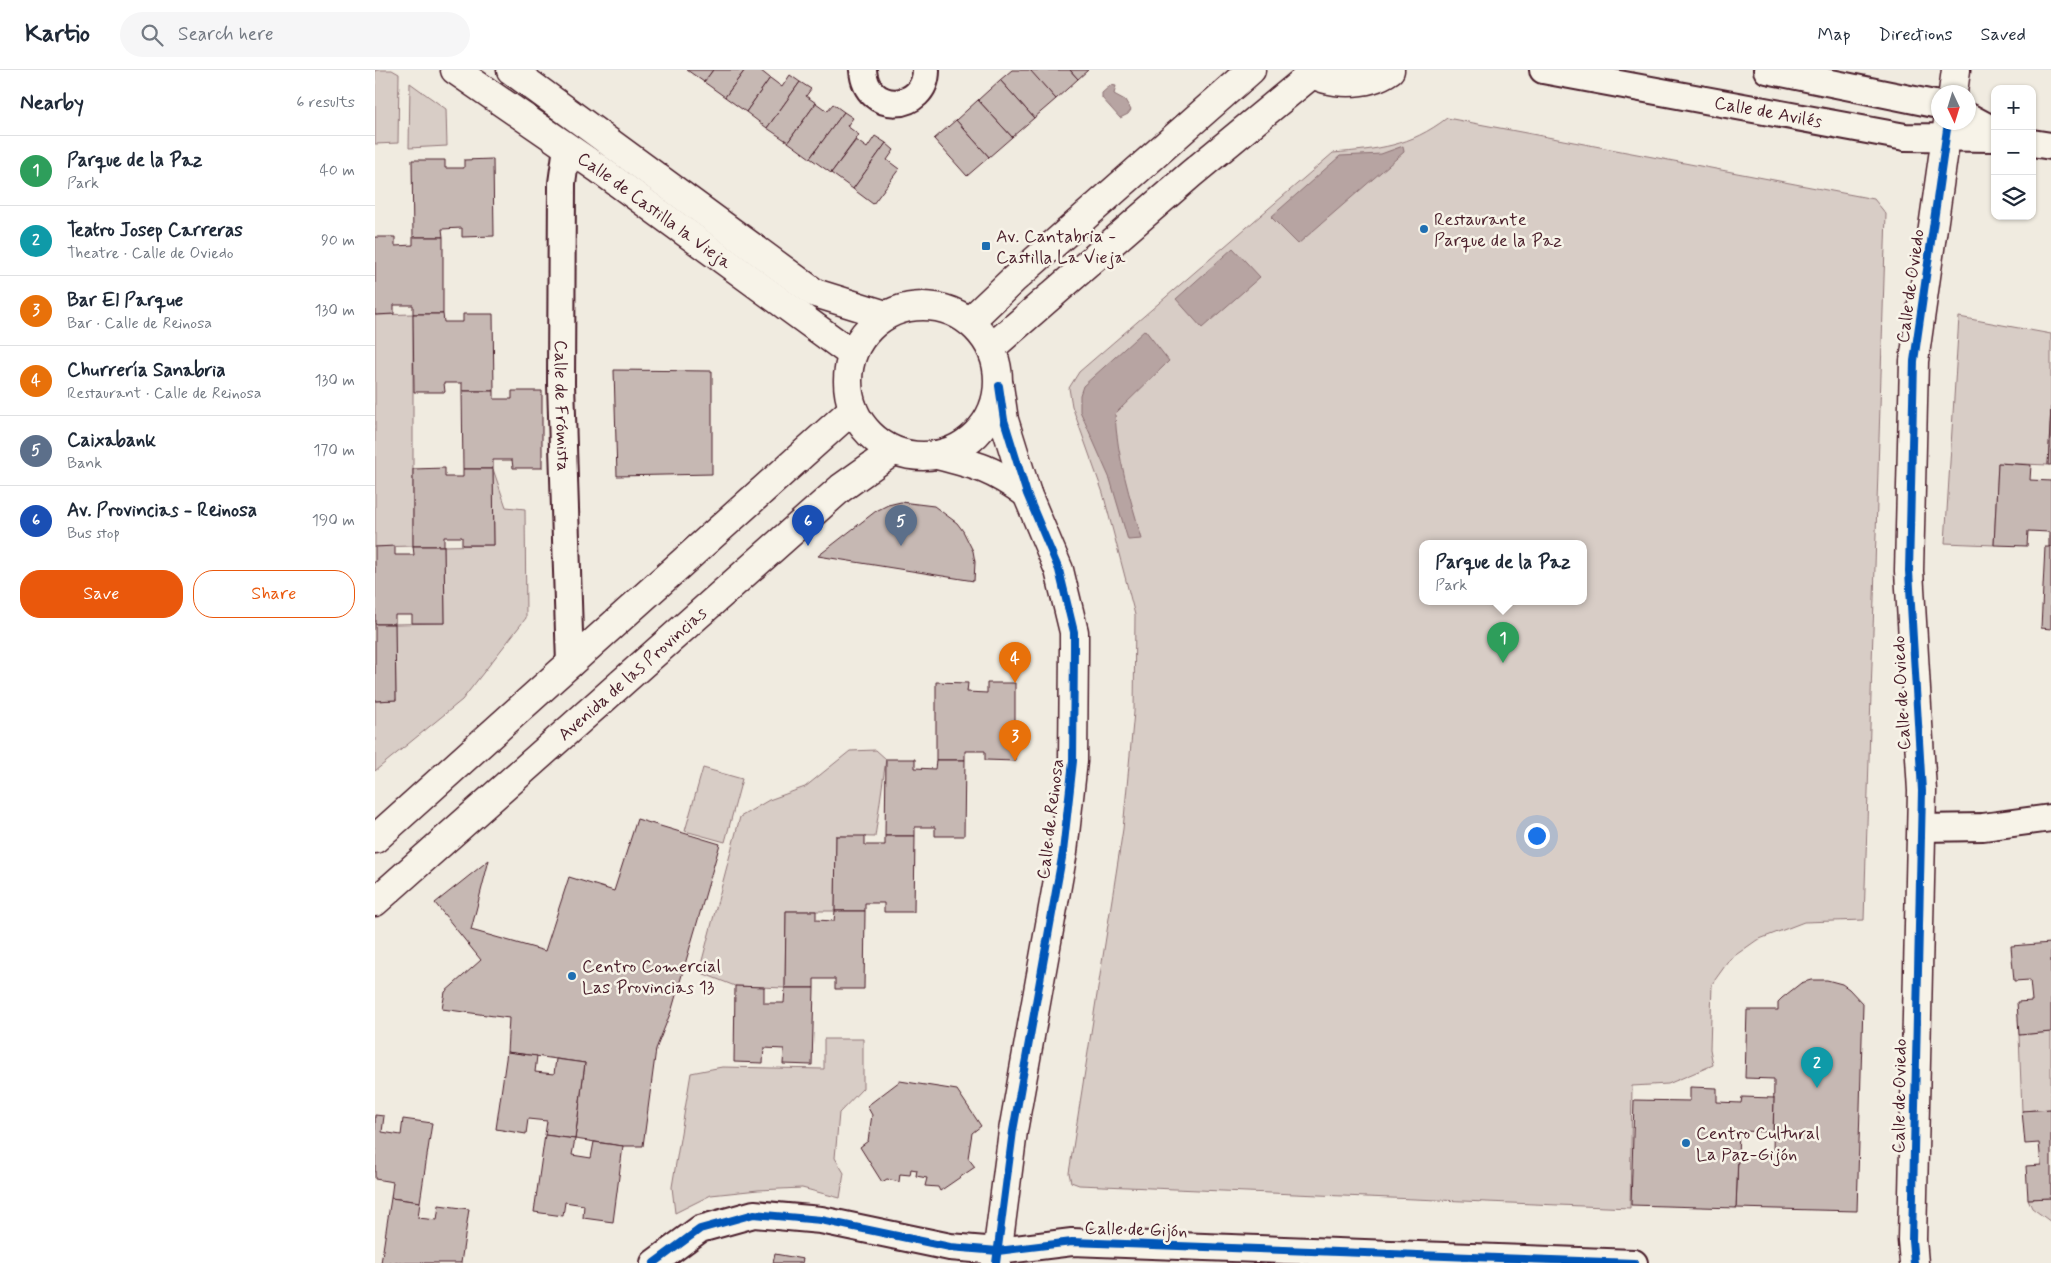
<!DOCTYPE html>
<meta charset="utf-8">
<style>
body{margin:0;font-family:Mynerve,sans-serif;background:#f6f6f7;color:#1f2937}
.controls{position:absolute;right:15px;top:15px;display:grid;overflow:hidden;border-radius:10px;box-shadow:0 1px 4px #0004}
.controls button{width:45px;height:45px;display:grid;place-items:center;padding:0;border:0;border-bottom:1px solid #e0e1e3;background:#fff;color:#1f2937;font:25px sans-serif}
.compass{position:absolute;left:1556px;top:15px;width:45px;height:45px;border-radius:50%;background:#fff;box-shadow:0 1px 4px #0004;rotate:176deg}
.you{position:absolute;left:1161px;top:765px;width:18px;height:18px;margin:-12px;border:4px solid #fff;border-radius:50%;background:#1a73e8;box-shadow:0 0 0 8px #1a73e833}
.badge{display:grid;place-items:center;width:32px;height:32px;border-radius:50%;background:#ea580c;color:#fff;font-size:16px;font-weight:700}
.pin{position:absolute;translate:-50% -41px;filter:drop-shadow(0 1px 2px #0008)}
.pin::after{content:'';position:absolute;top:26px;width:18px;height:15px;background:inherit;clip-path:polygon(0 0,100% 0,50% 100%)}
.popup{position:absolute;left:1044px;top:470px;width:168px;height:65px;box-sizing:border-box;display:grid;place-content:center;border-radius:10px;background:#fff;filter:drop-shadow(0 1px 4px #0005);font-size:16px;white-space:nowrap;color:#747a83}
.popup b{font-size:19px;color:#1f2937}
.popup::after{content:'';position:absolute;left:50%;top:100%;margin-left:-10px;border:10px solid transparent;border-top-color:#fff}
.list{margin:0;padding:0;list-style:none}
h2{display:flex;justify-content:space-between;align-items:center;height:65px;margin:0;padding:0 20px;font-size:21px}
h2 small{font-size:16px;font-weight:400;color:#747a83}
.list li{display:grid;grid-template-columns:32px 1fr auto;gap:15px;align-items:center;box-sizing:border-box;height:70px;padding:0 20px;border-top:1px solid #e0e1e3}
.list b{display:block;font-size:19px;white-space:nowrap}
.list p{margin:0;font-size:16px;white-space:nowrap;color:#747a83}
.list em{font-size:16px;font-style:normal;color:#747a83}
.actions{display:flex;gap:10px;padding:15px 20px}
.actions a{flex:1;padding:11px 0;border:1px solid #ea580c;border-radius:20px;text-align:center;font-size:18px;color:#ea580c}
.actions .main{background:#ea580c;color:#fff}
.icon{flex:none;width:28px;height:28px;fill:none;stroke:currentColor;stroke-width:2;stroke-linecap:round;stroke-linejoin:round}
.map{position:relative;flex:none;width:1676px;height:1193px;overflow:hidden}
header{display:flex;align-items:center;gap:30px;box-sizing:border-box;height:70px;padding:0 25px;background:#fff;border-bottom:1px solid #e0e1e3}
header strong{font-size:24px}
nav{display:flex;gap:28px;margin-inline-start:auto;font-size:18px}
.search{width:350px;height:45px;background:#f6f6f7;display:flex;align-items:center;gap:12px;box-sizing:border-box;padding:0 18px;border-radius:28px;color:#747a83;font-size:19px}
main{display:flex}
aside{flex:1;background:#fff}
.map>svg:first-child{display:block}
.green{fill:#d8cdc6;stroke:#917678;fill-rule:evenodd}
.water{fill:#b7a4a2;stroke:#8b6f72}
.building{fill:#c6b8b3;stroke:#4a1f2b}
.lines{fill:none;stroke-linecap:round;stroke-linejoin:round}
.street-casing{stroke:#4a1f2b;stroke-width:30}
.secondary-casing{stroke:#4a1f2b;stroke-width:31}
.street{stroke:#f7f3e8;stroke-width:26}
.secondary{stroke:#f7f3e8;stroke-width:28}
.cycleway-casing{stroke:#f7f3e8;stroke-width:11}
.cycleway{stroke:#0057b8;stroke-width:8}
.poi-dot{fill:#1f6fb2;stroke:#f7f3e8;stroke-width:2}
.labels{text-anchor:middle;stroke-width:5;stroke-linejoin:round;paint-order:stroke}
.street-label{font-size:18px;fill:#4a1f2b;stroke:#f7f3e8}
.poi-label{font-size:18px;fill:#4a1f2b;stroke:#f7f3e8;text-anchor:start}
</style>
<header>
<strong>Kartio</strong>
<div class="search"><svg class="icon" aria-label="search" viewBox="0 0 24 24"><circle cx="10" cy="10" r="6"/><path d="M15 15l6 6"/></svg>Search here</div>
<nav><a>Map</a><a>Directions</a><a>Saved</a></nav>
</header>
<main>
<aside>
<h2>Nearby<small>6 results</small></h2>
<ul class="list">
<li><span class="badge" style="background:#2e9e5b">1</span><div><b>Parque de la Paz</b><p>Park</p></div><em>40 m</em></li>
<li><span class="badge" style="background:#0f9aa8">2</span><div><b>Teatro Josep Carreras</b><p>Theatre · Calle de Oviedo</p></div><em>90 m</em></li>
<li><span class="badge" style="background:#e8710a">3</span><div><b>Bar El Parque</b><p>Bar · Calle de Reinosa</p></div><em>130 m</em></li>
<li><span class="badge" style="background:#e8710a">4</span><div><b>Churrería Sanabria</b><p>Restaurant · Calle de Reinosa</p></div><em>130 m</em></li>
<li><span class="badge" style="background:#5c6f8a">5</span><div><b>Caixabank</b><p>Bank</p></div><em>170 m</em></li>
<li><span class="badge" style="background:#1a4fb4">6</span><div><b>Av. Provincias - Reinosa</b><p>Bus stop</p></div><em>190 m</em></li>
</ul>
<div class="actions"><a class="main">Save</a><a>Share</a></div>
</aside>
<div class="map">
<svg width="1676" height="1193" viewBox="0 0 1676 1193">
<rect width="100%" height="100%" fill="#f0ebe0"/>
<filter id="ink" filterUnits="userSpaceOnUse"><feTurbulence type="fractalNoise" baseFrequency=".02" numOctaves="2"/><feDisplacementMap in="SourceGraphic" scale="10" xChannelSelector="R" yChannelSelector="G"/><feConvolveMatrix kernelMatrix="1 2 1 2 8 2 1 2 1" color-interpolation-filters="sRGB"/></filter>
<g filter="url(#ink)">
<g class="green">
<polygon points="0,0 17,0 24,4 23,73 0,74"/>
<polygon points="35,13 71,39 72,76 34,78"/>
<path d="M1072 48 1499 129 1511 144 1489 850 1429 852 1382 870 1355 889 1337 914 1335 979 1338 995 1293 1014 1257 1016 1255 1138 704 1115 696 1112 694 1103 748 759 759 642 760 545 728 423 697 336 694 318 704 302 958 83C1004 79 1034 77 1072 48ZM1048 474H1208V532H1048Z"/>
<polygon points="38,244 38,476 0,477 0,245"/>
<polygon points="1584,247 1676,264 1676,337 1673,395 1623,393 1619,475 1570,473"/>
<polygon points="118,399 131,437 150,439 151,548 87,630 0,701 0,631 21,630 20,554 70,553 69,476 119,475"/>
<polygon points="501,680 511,689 500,767 461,766 460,841 411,841 410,918 360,916 324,902 365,747 394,730 430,717 475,681"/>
<polygon points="328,698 367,709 350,772 310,761"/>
<polygon points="1676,962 1676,1039 1647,1041 1644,965"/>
<polygon points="449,969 488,969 488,1018 464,1043 460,1088 469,1103 465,1128 427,1118 383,1120 336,1125 300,1143 297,1117 316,1003 347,997 449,999"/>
<polygon points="1676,1128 1676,1152 1657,1138 1653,1129"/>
</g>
<g class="water">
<polygon points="736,15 741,16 739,24 750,30 756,40 753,44 745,48 727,28 727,23"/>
<polygon points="1028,76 1029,82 923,174 896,147 965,86 1006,84"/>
<polygon points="858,178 885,207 827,258 801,229"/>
<path d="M770 260 794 291 740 344C742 387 755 428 767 469L753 470 735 409 705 341V325L708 316Z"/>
</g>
<g class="building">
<polygon points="312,0 338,0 329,12"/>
<polygon points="338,0 370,0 350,27 329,12"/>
<polygon points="370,0 385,0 395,8 371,42 350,27"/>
<polygon points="637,0 656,0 681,29 659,48 625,10"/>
<polygon points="655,0 695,0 703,9 681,29"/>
<polygon points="695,0 713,0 703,9"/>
<polygon points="415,5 425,12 392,58 371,42 395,8 407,17"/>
<polygon points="625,10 659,48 637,67 603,30"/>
<polygon points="425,12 436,19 431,26 441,33 413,72 392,58"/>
<polygon points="603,30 637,67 614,87 581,50"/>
<polygon points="441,33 452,41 458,34 469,42 435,88 413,72"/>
<polygon points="469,42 478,48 472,56 484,65 456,103 435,88"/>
<polygon points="581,50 614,87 592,106 559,69"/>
<polygon points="500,66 511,73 478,119 456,103 481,70 492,78"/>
<polygon points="511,73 519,80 512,90 524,99 498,134 478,119"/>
<polygon points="118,89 119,166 87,167 87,158 67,159 68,167 38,167 37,90 70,90 70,98 89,98 89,90"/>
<polygon points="0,167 20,167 20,176 38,175 38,167 68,167 68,244 38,244 38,235 19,235 19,244 0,245"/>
<polygon points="38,244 68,244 69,252 88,252 88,244 118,244 119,321 87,321 87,313 69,313 70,322 39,322"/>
<polygon points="239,300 337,301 337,404 242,406"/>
<polygon points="87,321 119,321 119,329 137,329 137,321 167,321 167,398 138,398 137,390 118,390 118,399 88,399"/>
<polygon points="1676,337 1676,395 1673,395"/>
<polygon points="1623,393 1656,395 1655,410 1676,411 1676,477 1674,477 1674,462 1653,461 1652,476 1619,475"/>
<polygon points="70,398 70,407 88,407 88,399 118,399 119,475 87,475 87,467 69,467 69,476 38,476 38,399"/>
<polygon points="526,432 559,436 582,453 588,461 598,481 600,492 599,511 443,486 501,441 513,435"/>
<polygon points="20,476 20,485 39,485 38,476 69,476 70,553 37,553 37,545 20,545 20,554 0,554 0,477"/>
<polygon points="1670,477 1676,477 1676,559 1666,558"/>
<polygon points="0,554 20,554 21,630 0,631"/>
<polygon points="561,612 593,613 592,622 612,623 612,613 640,613 640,691 610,690 610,681 590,681 590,690 561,690"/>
<polygon points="511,689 540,689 540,698 560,699 561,690 590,690 589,766 560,766 560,757 540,757 540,766 510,766"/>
<polygon points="262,749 345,774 297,939 281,979 268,1076 248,1076 200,1069 210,993 132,982 134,948 67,939 70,922 106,890 60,833 114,790 96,860 170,881 194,807 239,821"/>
<polygon points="461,766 490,766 490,775 510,775 510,766 540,766 539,842 509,842 509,833 490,833 490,841 460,841"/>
<polygon points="411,841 441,841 441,850 459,851 460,841 490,841 489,919 460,919 460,909 439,909 439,918 410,918"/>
<polygon points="1676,873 1676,962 1644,965 1642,932 1657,931 1655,910 1639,911 1636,876"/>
<polygon points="1436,910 1452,910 1467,914 1474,919 1488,934 1482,1141 1361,1138 1363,1084 1398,1085 1399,1009 1370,1008 1372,940 1403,940 1403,932 1407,928 1426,913"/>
<polygon points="360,916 389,917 389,933 409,933 410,918 439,918 437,995 408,994 409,979 389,978 388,993 359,992"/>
<polygon points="132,982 162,986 160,1002 179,1004 181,989 210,993 200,1069 170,1065 172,1051 153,1049 151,1064 121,1059"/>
<polygon points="525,1011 582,1020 606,1056 597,1063 593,1088 600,1097 565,1121 563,1117 550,1116 552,1108 541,1106 542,1100 536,1099 535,1105 525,1104 524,1112 512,1109 507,1112 485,1077 493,1071 497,1045 492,1036"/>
<polygon points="1315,1017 1342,1018 1342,1032 1366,1033 1367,1027 1399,1028 1398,1062 1364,1061 1361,1138 1256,1135 1259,1030 1315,1031"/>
<polygon points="1676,1039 1676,1128 1653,1129 1651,1096 1666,1095 1664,1073 1650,1074 1647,1041"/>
<polygon points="0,1045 9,1046 7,1062 26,1065 28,1049 57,1053 45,1132 16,1128 18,1112 0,1109"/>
<polygon points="170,1065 200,1069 197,1085 216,1088 219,1072 248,1076 238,1152 208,1148 209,1135 190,1132 188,1146 159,1142"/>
<polygon points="16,1128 45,1132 43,1148 62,1150 64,1135 94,1139 86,1193 6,1193"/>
<polygon points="400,1184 428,1189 427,1193 398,1193"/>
</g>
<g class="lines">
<defs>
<g id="street">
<path d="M488 0C491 45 551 42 551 0"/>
<path id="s1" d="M1168 0 1530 67 1620 68"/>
<polyline points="1392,0 1564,35"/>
<polyline points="1594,47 1620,61"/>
<polyline points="1657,73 1676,76"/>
<path id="s2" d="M192 77 187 113 186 314 195 594"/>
<polyline points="1546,758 1608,757 1676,748"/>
<polyline points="279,1193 325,1159 379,1144 446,1150 575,1177 623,1181 697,1172 1259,1193"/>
</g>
<g id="secondary">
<path id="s3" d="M80 0 224 99 477 284"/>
<polyline points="136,0 440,223 511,245"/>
<path d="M932 0C954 16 992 16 1015 0"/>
<polyline points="1578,22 1581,0"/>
<circle cx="548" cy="311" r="75"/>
<polyline points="595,251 638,210 876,0"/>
<polyline points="616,278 816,104 937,4"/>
<path d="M562 385C602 395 618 399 652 424"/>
<polyline points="0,769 478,339"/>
<path id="s4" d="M0 832 466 418 518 381"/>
<polyline points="621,1193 638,1061 688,782 698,691 699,578 699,562 684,500 652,424 629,350 624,316"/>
<polyline points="1539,1193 1537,1170 1547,721 1534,501 1539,291 1573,52"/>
</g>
</defs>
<use href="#street" class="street-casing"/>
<use href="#secondary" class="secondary-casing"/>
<use href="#street" class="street"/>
<use href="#secondary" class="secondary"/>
<defs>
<g id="cycleway">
<polyline points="279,1193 325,1159 379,1144 446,1150 575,1177 623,1181 697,1172 1259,1193"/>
<polyline points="621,1193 638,1061 688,782 698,691 699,578 699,562 684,500 652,424 629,350 624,316"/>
<polyline points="1539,1193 1537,1170 1547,721 1534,501 1539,291 1573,52"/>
</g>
</defs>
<use href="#cycleway" class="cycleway-casing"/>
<use href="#cycleway" class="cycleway"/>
</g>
</g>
<g class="poi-dot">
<circle cx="1049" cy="159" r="5"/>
<rect x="606" y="171" width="10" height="10" rx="2.5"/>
<circle cx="197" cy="906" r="5"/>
<circle cx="1311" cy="1073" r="5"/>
</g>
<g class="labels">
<g class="street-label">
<text dy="6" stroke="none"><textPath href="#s1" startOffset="229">Calle de Avilés</textPath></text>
<text dy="6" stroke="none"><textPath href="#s3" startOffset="244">Calle de Castilla la Vieja</textPath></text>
<text transform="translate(1535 216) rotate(-82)" y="6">Calle de Oviedo</text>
<text dy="6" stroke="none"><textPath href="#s2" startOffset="259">Calle de Frómista</textPath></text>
<text dy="6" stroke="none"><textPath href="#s4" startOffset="344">Avenida de las Provincias</textPath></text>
<text transform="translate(1526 623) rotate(-93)" y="6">Calle de Oviedo</text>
<text transform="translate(675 749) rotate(-83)" y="6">Calle de Reinosa</text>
<text transform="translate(1524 1026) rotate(-89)" y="6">Calle de Oviedo</text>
<text transform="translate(761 1159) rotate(2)" y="6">Calle de Gijón</text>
</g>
<g class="poi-label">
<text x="1059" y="155">Restaurante<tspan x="1059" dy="21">Parque de la Paz</tspan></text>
<text x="621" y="172">Av. Cantabria -<tspan x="621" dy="21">Castilla La Vieja</tspan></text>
<text x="207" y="902">Centro Comercial<tspan x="207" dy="21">Las Provincias 13</tspan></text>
<text x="1321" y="1069">Centro Cultural<tspan x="1321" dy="21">La Paz-Gijón</tspan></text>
</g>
</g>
</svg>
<div class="controls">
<button>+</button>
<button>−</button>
<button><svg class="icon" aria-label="layers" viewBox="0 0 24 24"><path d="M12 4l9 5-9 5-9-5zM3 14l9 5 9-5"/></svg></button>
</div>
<svg class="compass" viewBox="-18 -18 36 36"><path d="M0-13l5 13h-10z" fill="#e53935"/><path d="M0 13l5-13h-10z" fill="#747a83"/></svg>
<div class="you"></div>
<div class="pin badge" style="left:1128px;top:593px;background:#2e9e5b">1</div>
<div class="popup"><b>Parque de la Paz</b>Park</div>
<div class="pin badge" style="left:1442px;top:1018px;background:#0f9aa8">2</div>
<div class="pin badge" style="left:640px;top:691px;background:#e8710a">3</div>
<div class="pin badge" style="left:640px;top:613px;background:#e8710a">4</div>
<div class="pin badge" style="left:526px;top:476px;background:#5c6f8a">5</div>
<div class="pin badge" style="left:433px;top:476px;background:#1a4fb4">6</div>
</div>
</main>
